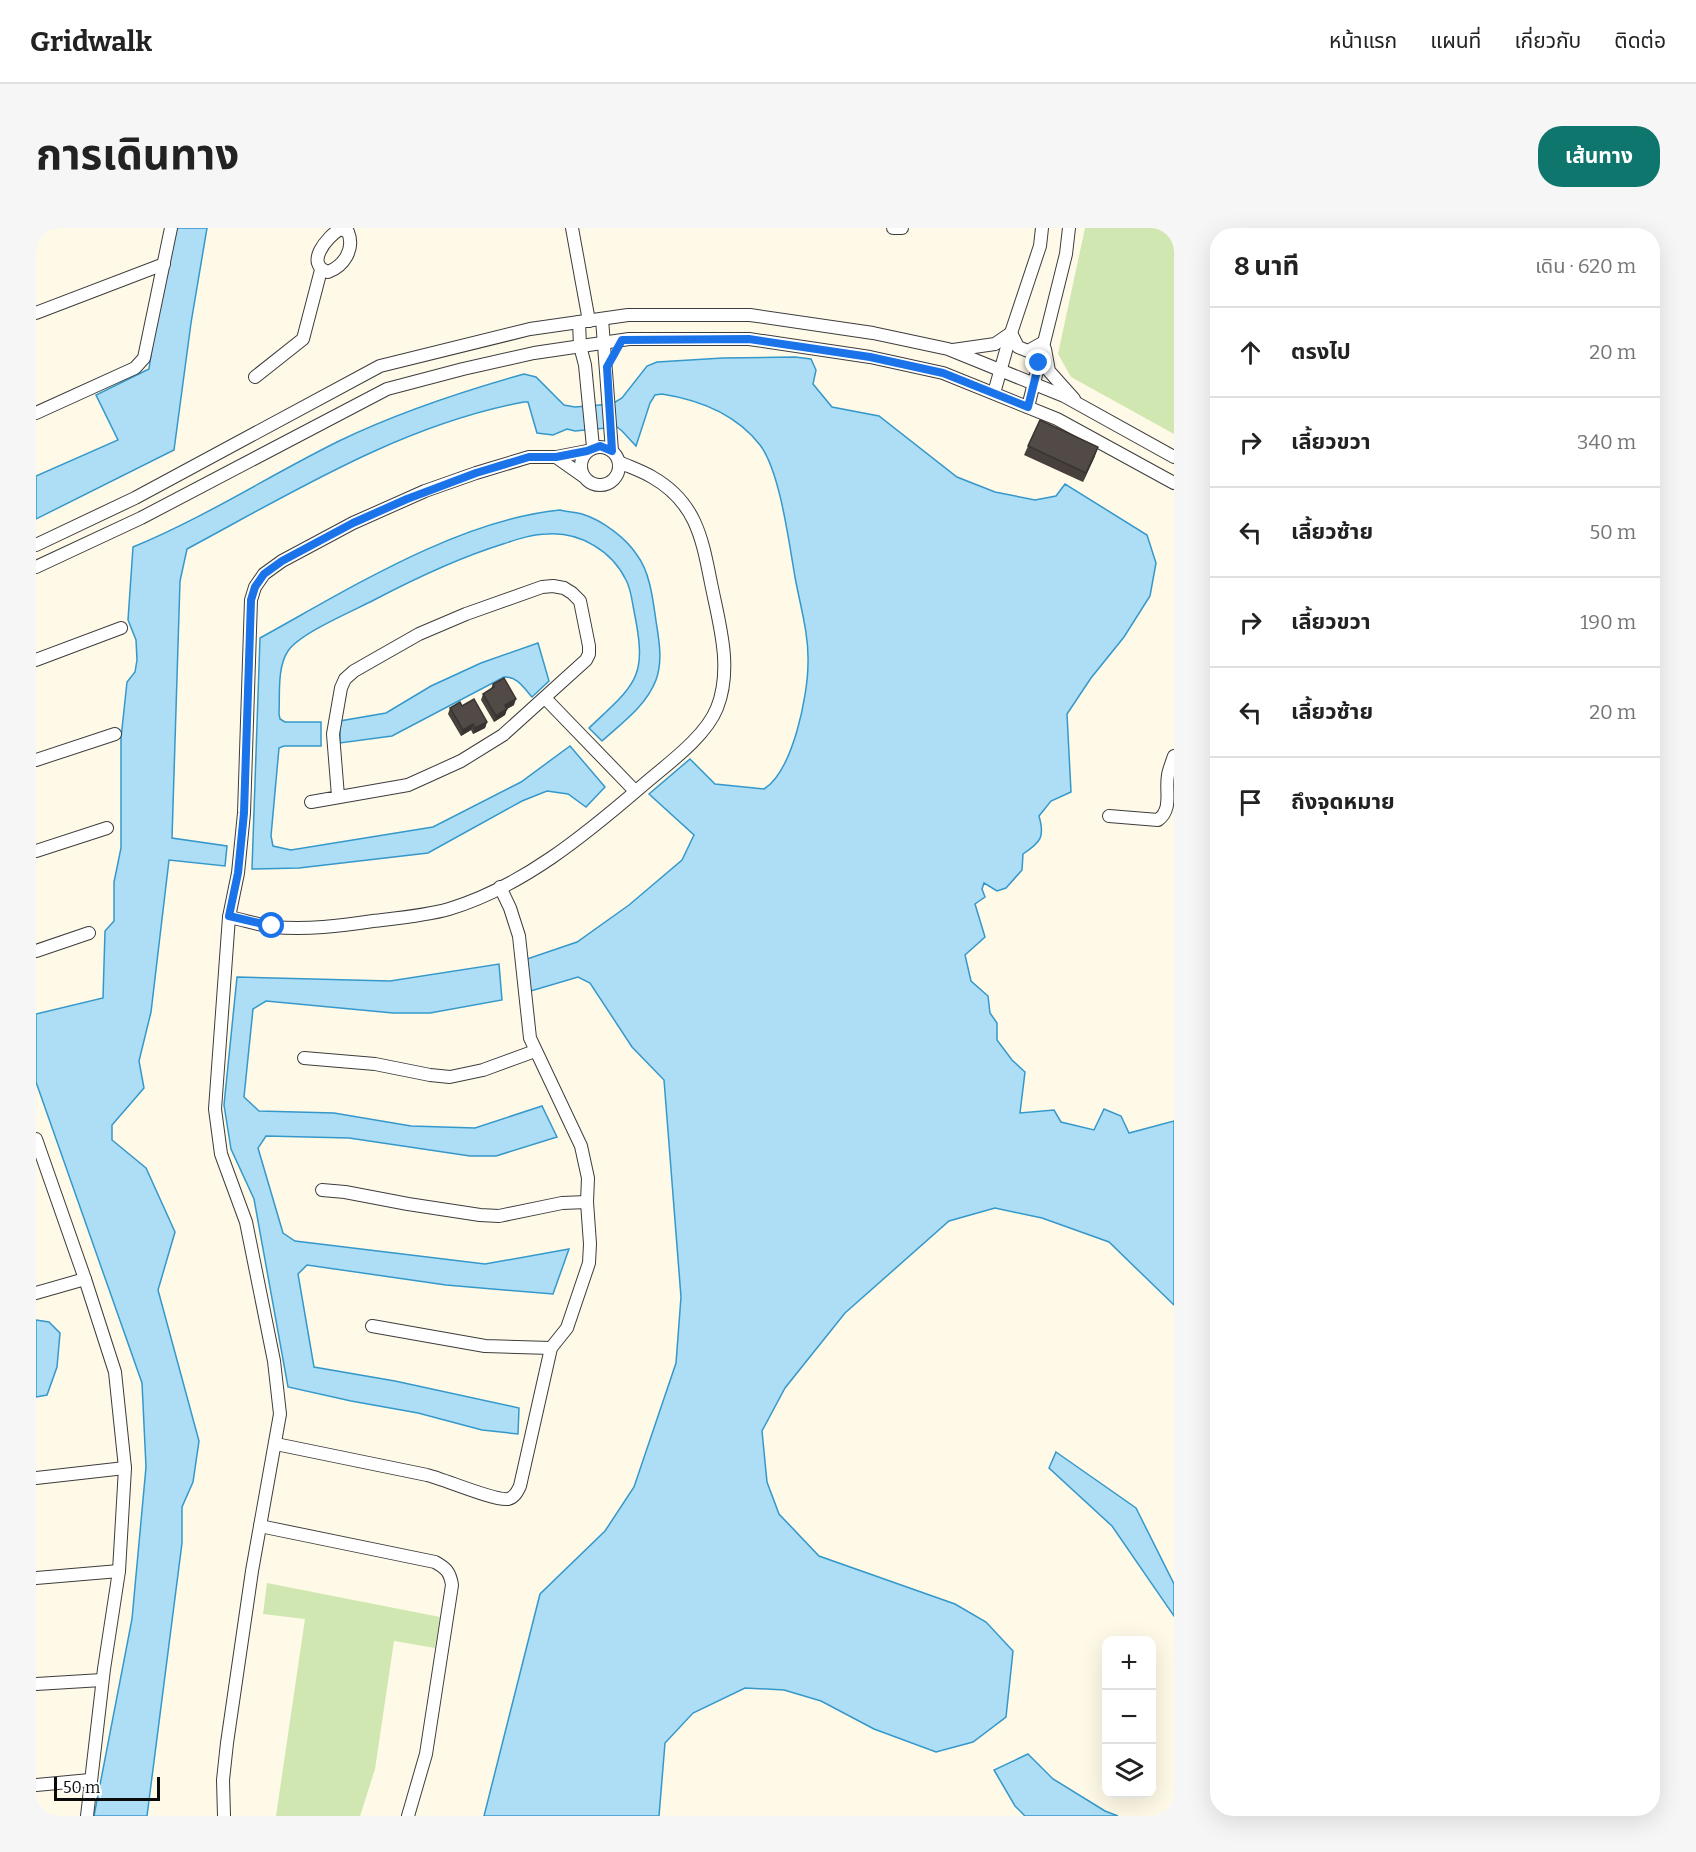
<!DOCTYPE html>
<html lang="th">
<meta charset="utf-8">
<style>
body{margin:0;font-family:Bitter,"Noto Sans Thai",serif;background:#f6f6f6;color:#222}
.controls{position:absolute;right:18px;bottom:18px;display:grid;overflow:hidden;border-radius:12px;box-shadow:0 6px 24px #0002}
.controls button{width:54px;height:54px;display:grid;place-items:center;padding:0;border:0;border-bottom:2px solid #e0e0e0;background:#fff;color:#222;font:30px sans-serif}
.scale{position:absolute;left:18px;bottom:15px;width:106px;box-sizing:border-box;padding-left:6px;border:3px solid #0a0a0a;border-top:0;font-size:16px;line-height:21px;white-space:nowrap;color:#0a0a0a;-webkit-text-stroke:4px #fff;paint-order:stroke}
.stop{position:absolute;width:18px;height:18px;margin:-14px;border:4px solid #1a73e8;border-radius:50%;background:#fff}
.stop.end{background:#1a73e8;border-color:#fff;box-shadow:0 2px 6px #0008}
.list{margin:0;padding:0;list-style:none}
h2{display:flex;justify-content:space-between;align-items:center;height:78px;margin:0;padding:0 24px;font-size:26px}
h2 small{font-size:20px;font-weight:400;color:#767676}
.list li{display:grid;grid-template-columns:39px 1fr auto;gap:18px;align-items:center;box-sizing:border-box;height:90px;padding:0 24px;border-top:2px solid #e0e0e0}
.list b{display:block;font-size:22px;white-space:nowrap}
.list em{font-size:20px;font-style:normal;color:#767676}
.icon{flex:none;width:33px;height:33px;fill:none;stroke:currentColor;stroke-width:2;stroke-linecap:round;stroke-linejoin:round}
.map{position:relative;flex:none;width:1138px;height:1588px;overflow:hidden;border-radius:24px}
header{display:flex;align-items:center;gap:36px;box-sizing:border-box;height:84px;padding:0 30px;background:#fff;border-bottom:2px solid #e0e0e0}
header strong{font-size:28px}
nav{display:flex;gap:33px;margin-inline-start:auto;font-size:21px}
.intro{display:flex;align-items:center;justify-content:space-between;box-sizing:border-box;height:144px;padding:0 36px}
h1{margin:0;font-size:42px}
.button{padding:15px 27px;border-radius:24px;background:#0f766e;color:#fff;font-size:21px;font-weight:700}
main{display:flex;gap:36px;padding:0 36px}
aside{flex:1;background:#fff;border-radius:24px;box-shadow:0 6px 24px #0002}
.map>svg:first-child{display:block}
.green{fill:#d1e7b2}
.water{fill:#addef5;stroke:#3598cb;stroke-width:1.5}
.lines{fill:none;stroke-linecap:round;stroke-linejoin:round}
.street-casing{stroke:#3d3d3d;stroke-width:14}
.street{stroke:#fff;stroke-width:12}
.wall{fill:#47403c}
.shaded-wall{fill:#393431}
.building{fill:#524a46;stroke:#393431;stroke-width:1.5}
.route{stroke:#1a73e8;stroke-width:8}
</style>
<header>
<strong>Gridwalk</strong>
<nav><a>หน้าแรก</a><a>แผนที่</a><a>เกี่ยวกับ</a><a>ติดต่อ</a></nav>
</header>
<div class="intro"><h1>การเดินทาง</h1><a class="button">เส้นทาง</a></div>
<main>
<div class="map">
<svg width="1138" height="1588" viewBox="0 0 1138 1588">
<rect width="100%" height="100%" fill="#fff9e7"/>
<g class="green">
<polygon points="1049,0 1138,0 1138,206 1035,149 1022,126"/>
<polygon points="231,1355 404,1389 399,1420 358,1413 339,1541 324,1588 240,1588 269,1391 227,1386"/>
</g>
<g class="water">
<polygon points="139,0 171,0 155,95 138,222 0,291 0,248 82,212 60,167 113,141 121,84"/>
<path d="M759 129 775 131 780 142 777 156 796 179 843 188 921 249 959 264 999 272 1020 268 1029 256 1111 307 1120 335 1114 368 1088 409 1055 450 1031 486 1035 564 1015 573 1003 588C1009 609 1005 614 987 626L986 642 970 660 961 663 948 655 946 661 949 669 939 676 949 709 929 727 935 753 952 768 954 785 961 795V812L976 832 989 844 984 885 1018 882 1025 894 1058 902 1068 881 1085 888 1093 905 1138 893V1077L1073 1014 1006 990 959 980 913 993 809 1085 749 1160 726 1203 731 1254 743 1286 783 1328 919 1376 950 1394 977 1423 970 1489 937 1514 900 1524 838 1501 785 1473 748 1462 709 1460 657 1485 629 1515 623 1588H448L504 1366 569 1303 598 1259 640 1135 645 1069 628 852 596 819 554 755 542 749 488 765V732L541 714 593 677 646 632 658 607 613 566 654 531 679 556 728 561C757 543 772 467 772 435 773 406 764 377 759 349 753 315 744 243 724 217 700 186 664 172 626 166L619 167 614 175 600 218 586 203 581 199 539 203 531 201 517 207 501 205 492 174H488C366 197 259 263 151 321L144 353 136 610 191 618 189 638 133 632 115 784 103 833 108 860 76 897V912L110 940 139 1004 122 1062 163 1213 157 1254 146 1279V1315L111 1588H58L96 1391 110 1239 106 1155 0 854V786L67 770 69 703 78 693V654L85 620V510L91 454 99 444 101 432 100 412 92 392 97 319C168 290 234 247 303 213 363 184 424 164 488 146L500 149 528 177 539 179 576 176 586 170 611 138 621 134 687 130Z"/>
<path d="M524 282C531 284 539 284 546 286 566 292 590 310 601 327 614 344 617 372 620 393 623 412 627 433 620 452 610 478 586 495 566 513L553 500C600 455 612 451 598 383 596 373 595 361 590 352 576 323 544 304 512 306 497 306 482 311 467 316 422 330 380 350 338 372 317 383 264 405 252 423 241 439 244 467 243 486L244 491 249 494H285V518H248L243 520 235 608 237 618 255 622 397 599 485 554 534 518 569 559 550 579 532 566 511 563 486 573 392 625 263 640 216 641 224 410C313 361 422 292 524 282Z"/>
<path d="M502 415 513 453 496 469C488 460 481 448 468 449L356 508 304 515V493L350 485 395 458 445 435Z"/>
<polygon points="463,736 466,772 394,785 357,785 230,773 217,781 208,869 223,883 298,885 375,898 439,900 506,878 521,909 460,928 434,928 313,910 230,908 222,920 247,1005 259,1013 449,1036 533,1021 517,1066 410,1057 271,1037 262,1046 278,1139 359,1153 483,1180 482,1206 446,1202 382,1185 315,1173 252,1159 218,971 195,921 188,877 201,749 354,753"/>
<polygon points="0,1092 13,1094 24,1105 21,1139 11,1167 0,1169"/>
<polygon points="1020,1224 1100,1280 1138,1356 1138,1388 1076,1298 1013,1240"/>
<polygon points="992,1526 1017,1551 1069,1583 1082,1588 989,1588 979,1578 958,1542"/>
</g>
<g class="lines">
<defs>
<g id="street">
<polyline points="536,0 553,93"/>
<polyline points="857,0 866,0"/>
<path d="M304 1 312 4C319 21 308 38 292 44 268 36 291 9 304 1Z"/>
<polyline points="0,85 128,36"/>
<polyline points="566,91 576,223"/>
<polyline points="543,94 544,118 549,137 557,219"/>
<polyline points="975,105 982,119 992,123 1008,114"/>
<polyline points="1009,121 1013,143 1038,171"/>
<polyline points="917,122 959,116 975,105"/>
<polyline points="219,149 267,111 285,42"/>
<polyline points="958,165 975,105 1004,18 1006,0"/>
<polyline points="992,179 1030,26 1033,0"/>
<polyline points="0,185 99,140 108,130 135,0"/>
<circle cx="564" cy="238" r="19"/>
<polyline points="520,229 547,248"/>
<polyline points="0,317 99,270 344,138 494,101 592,87 714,87 837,105 912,121 1028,168 1138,229"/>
<polyline points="0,339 105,290 351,161 427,141 498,125 593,111 713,111 834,129 907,145 1021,191 1138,255"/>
<polyline points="0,432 85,400"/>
<polyline points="509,470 599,563"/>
<polyline points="0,532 79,506"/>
<polyline points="275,574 372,557 425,533 467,507 550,432 553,426 553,418 544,373 536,365 528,360 517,358 506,359 430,386 383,406 318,443 309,451 305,460 297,506 302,568"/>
<path d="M1073 588 1122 592C1137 581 1129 563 1132 547 1133 541 1136 534 1138 528"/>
<polyline points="0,623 71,600"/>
<path d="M193 689C208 692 223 697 237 699 271 702 304 698 337 693 362 690 388 688 413 681 486 659 549 607 606 558 630 537 669 510 681 480 697 440 683 395 675 355 666 310 660 274 616 249 606 243 594 239 583 234"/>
<polyline points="0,723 53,705"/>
<polyline points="268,830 339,836 394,847 414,849 447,842 499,823"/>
<polyline points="0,911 49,1051 79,1144 89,1240 83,1343 68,1441 51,1588"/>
<polyline points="286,962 309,964 372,976 444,987 463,988 526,975 551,974"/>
<polyline points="0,1065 49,1051"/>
<polyline points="336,1098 449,1118 515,1120"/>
<path d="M240 1216 391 1247C408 1251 458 1273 472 1271 479 1269 481 1264 484 1258L515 1120 531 1100 553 1035 554 1016 551 974 552 950 545 918 494 810 483 708 474 680 464 659"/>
<polyline points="0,1250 89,1240"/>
<path d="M224 1298 399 1334C410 1340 414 1344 416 1357L390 1526 372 1588"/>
<polyline points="0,1350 83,1343"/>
<polyline points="0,1456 66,1452"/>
<polyline points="0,1557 54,1552"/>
<polyline points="188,1588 187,1552 191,1515 216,1343 244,1186 238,1133 210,994 185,926 179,881 193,689 202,645 208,585 215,372 219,359 228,346 246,333 317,295 389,263 440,245 493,229 520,229 551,223"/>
</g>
</defs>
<use href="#street" class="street-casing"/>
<use href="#street" class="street"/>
</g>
<g class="wall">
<polygon points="992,218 1059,228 1047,254 988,227"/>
<polygon points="457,456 478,477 471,481 469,487 458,494 445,472 447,466 455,461"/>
<polygon points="426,478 451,494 449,500 437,506 435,502 425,508 412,486 414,480"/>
</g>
<g class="shaded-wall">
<polygon points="1062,219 1059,228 1047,254 1050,245"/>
<polygon points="480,471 478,477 467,483 469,477"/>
<polygon points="471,481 469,487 458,494 460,488"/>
<polygon points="451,494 449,500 437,506 439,500"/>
<polygon points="437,496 435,502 425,508 427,502"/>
</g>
<g class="building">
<polygon points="1004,192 1062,219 1050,245 992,218"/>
<polygon points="468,450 480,471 469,477 471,481 460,488 447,466 458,459 457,456"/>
<polygon points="438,471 451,494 439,500 437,496 427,502 414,480 424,474 426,478"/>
</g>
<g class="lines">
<polyline class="route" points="236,698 193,688 202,645 208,585 215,372 219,359 228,346 246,333 317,295 371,271 440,245 493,229 520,229 551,223 564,218 576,223 571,139 586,112 713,111 834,129 907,145 992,179 1003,135"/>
</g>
</svg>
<div class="controls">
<button>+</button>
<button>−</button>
<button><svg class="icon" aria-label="layers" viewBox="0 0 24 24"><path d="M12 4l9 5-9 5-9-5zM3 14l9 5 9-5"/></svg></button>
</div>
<div class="scale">50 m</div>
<div class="stop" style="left:236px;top:698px"></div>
<div class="stop end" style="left:1003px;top:135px"></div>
</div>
<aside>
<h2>8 นาที<small>เดิน · 620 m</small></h2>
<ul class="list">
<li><svg class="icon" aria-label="ahead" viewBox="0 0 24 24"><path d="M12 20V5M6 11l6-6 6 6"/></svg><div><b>ตรงไป</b></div><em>20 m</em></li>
<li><svg class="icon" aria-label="right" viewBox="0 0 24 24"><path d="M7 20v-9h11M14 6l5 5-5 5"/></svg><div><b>เลี้ยวขวา</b></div><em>340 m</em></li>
<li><svg class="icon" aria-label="left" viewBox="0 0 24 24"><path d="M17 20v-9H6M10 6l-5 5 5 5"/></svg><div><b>เลี้ยวซ้าย</b></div><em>50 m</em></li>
<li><svg class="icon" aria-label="right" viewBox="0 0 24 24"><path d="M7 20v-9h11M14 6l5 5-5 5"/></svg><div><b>เลี้ยวขวา</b></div><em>190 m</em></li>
<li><svg class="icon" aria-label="left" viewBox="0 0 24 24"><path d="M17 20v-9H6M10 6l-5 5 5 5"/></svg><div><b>เลี้ยวซ้าย</b></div><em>20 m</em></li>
<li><svg class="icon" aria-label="arrive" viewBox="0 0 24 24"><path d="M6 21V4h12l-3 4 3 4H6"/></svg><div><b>ถึงจุดหมาย</b></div></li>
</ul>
</aside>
</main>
